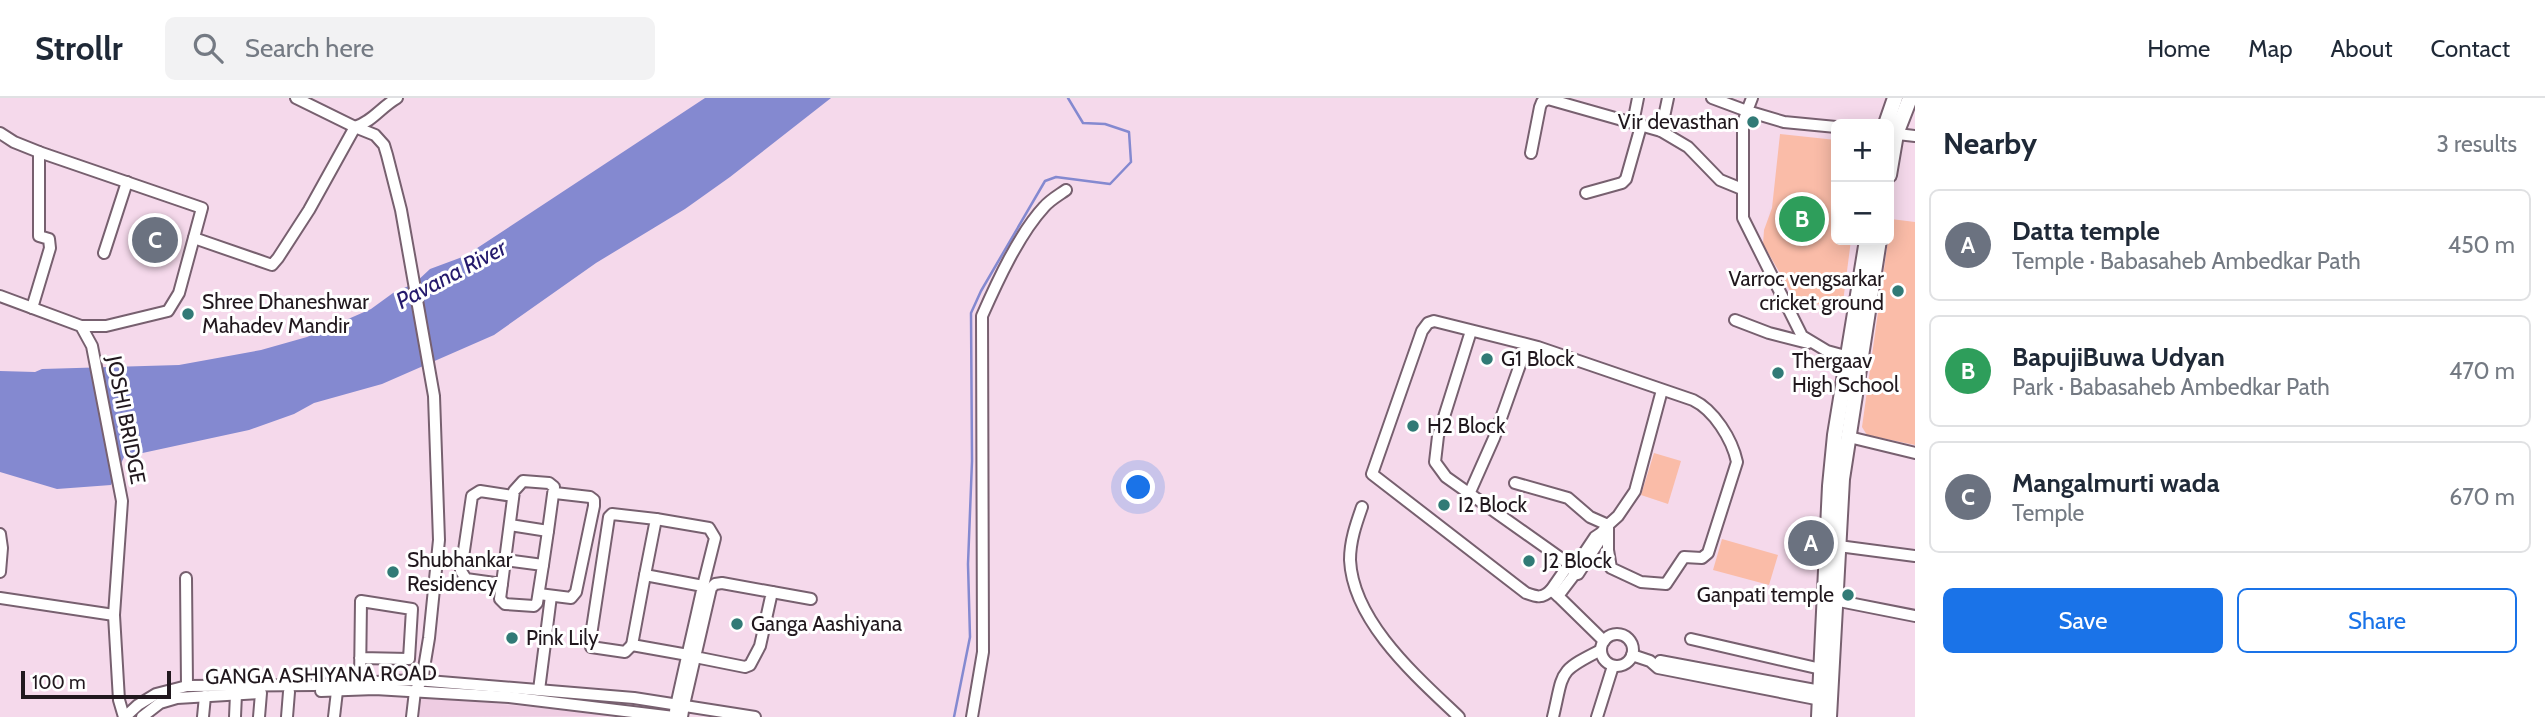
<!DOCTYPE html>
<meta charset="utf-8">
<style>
body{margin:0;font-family:Cabin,sans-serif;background:#f2f2f3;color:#1f2937}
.controls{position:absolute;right:21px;top:21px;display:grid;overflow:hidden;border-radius:10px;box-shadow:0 4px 18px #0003}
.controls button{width:63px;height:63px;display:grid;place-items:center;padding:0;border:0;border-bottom:2px solid #e0e1e3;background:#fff;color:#1f2937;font:35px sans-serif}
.scale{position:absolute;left:21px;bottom:18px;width:150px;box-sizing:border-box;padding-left:7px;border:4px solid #21181e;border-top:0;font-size:19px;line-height:24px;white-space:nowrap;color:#21181e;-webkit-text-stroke:5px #fff;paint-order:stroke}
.you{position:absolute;left:1139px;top:390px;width:24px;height:24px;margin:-18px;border:5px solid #fff;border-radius:50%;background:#1a73e8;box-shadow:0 0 0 10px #1a73e833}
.badge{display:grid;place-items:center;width:46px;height:46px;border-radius:50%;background:#1a73e8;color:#fff;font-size:23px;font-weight:700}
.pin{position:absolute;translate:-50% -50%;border:4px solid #fff;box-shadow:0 2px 7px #0006}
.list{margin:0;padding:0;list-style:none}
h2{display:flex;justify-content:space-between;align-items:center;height:91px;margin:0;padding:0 28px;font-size:30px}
h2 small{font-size:23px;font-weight:400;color:#747a83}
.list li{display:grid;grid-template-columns:46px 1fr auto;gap:21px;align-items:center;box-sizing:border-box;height:112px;margin:0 14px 14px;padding:0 14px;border:2px solid #e0e1e3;border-radius:10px}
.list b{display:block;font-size:26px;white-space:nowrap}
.list p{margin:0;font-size:23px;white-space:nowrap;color:#747a83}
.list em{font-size:23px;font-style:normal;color:#747a83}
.actions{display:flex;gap:14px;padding:21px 28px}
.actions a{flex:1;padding:16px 0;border:2px solid #1a73e8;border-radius:10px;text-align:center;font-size:24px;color:#1a73e8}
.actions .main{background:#1a73e8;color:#fff}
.icon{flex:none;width:38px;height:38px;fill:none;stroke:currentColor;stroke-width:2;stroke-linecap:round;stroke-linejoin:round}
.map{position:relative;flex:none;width:1915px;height:619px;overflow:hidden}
header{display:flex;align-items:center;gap:42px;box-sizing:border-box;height:98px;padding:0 35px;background:#fff;border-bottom:2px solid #e0e1e3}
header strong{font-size:33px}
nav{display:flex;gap:38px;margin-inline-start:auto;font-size:24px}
.search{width:490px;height:63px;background:#f2f2f3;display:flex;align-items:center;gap:18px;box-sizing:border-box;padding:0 24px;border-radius:10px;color:#747a83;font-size:26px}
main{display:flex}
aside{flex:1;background:#fff}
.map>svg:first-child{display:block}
.built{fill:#eecce2}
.green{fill:#fabca8}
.water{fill:#8489d0}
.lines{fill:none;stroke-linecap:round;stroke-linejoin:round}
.stream{stroke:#8489d0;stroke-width:2.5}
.minor-casing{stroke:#77606f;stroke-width:14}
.tertiary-casing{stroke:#77606f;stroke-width:18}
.minor{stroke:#fff;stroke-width:10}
.tertiary{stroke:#fff;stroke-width:14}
.poi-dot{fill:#317a76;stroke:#fff;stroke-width:2.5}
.labels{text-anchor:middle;stroke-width:6;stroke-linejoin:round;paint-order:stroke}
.poi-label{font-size:21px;fill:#21181e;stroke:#fff;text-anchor:start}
.street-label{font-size:21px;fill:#21181e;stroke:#fff}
.water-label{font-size:23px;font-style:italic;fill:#24196c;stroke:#fff}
</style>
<header>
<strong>Strollr</strong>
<div class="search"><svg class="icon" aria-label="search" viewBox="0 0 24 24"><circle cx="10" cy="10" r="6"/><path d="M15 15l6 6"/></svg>Search here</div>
<nav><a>Home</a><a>Map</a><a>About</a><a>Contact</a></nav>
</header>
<main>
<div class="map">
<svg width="1915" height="619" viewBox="0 0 1915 619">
<rect width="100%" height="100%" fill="#f5d9eb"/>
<polygon class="built" points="419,598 623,618 417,619"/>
<g class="green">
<polygon points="1780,36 1836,42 1836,142 1851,142 1843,204 1799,208 1763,146 1764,132 1772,110"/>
<polygon points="1891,121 1915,124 1915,347 1867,337 1862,329"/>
<polygon points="1654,355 1681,363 1668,406 1641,397"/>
<polygon points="1722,441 1778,457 1769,487 1713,472"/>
</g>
<polygon class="water" points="705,0 831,0 730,79 685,111 596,165 494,237 382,286 314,305 294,316 249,332 124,359 111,387 57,391 0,374 0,273 35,274 42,271 179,267 261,252 307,239 371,211 393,195 415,185 430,171 465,158"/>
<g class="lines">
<polyline class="stream" points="954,619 970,539 968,466 972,363 971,215 981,193 1045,83 1056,79 1110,86 1131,64 1129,34 1105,26 1083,25 1068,0"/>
<defs>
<g id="minor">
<polyline points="1712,0 1747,13 1743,25 1743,120 1802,238 1827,253 1849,259"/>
<polyline points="1752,0 1747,13 1784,24 1836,29"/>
<polyline points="1633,25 1638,0"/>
<polyline points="355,29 375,37 384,47 387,57 401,112 434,298 439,442 429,540 422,582 415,593 412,619"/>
<path d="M355 29C373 23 380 10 397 0"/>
<polyline points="1661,33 1668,0"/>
<polyline points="0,35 14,44 39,54 202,110 179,195 168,213 106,228 81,228"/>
<polyline points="1889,35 1915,38"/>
<polyline points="1531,55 1540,9 1542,4 1548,1 1661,33 1688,49 1720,82 1742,91"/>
<polyline points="1586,95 1622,85 1626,81 1641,28"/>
<polyline points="194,140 272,167 278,160 309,112 355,29 296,0"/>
<polyline points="104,155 127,84"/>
<polyline points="0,198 81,228 92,248 122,403 114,517 119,602 124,619"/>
<polyline points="32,210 50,150 49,141 39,138 39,54"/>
<polyline points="1735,222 1769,235 1808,245"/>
<polyline points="1471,233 1438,338 1435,364 1446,379 1569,466 1551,492"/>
<polyline points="1849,339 1915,355"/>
<polyline points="1515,385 1568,400 1590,419 1608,427 1618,418 1635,393 1662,292"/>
<polyline points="1470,394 1494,340 1527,247"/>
<path d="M1362 409C1356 426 1350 443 1350 462 1353 524 1417 579 1459 619"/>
<polyline points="656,421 709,430 715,440 703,488"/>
<polyline points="0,436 2,450 0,474"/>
<polyline points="1831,447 1915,458"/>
<polyline points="505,462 543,467 537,505 534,508 505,506 500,501 514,393 523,383 549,385 554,389 548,433 510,427"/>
<polyline points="543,467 548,433"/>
<path d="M1574 477 1573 472 1595 439 1601 435 1608 427V452L1611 470 1641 484 1666 486 1684 459 1702 460 1708 455 1737 364C1732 341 1714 312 1693 302L1538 249 1434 223 1428 225 1422 233 1372 376 1526 495C1537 499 1542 501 1551 492L1558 498 1574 477 1578 476 1600 442 1601 435"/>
<polyline points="186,480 187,588"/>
<polyline points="502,486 466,481 461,473 472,398 480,393 513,398"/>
<polyline points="772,494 811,501"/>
<polyline points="539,496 571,500 576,494 594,408 594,402 590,399 555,395"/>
<polyline points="1558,498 1604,543"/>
<polyline points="0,500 114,517"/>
<polyline points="1829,501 1915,518"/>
<circle cx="1617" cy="552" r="16"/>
<polyline points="1691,541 1821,571"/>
<polyline points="632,547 625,554 591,549 590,544 609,419 612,416 656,421 645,477"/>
<polyline points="1632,557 1650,563 1658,570 1826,603"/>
<polyline points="360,560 409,561 412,511 361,503 360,583"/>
<polyline points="1660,563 1826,594"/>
<polyline points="539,592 551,498"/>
<polyline points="321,593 375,591 509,599 674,619"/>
<path d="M675 613C684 571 694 529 703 488L645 477 632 547 688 557"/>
<polyline points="125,619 138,607 156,596 187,588 314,587 416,582 634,600 755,619"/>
<polyline points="142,619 160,605 177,600 259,595"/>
<polyline points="203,619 205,598"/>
<polyline points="235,619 236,596"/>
<polyline points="259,619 261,595"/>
<polyline points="287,619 289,594"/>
<polyline points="334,619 337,593"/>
<polyline points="682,619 684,607 711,490 715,486 722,485 772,494 760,548 750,567 745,569 695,559"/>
<path d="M972 619 983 554 982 218C997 184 1019 136 1044 109 1050 102 1059 97 1066 92"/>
<path d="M1553 619C1564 573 1557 574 1601 552"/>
<polyline points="1597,619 1613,568"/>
</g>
<g id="tertiary">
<polyline points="1886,26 1895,0"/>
<polyline points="1889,77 1896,36 1910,0"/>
<polyline points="1819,619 1830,388 1835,337 1867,142"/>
<polyline points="1829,619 1842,381 1879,142"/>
</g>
</defs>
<use href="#minor" class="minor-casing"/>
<use href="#tertiary" class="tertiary-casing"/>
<use href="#minor" class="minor"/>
<use href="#tertiary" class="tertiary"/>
</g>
<g class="poi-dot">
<circle cx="1753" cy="24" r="7"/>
<circle cx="1898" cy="193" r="7"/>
<circle cx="188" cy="216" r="7"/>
<circle cx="1487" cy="261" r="7"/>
<circle cx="1778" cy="275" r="7"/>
<circle cx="1413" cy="328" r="7"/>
<circle cx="1444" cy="407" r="7"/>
<circle cx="1529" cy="463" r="7"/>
<circle cx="393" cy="474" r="7"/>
<circle cx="1848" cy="497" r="7"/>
<circle cx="737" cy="526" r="7"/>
<circle cx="512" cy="540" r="7"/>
</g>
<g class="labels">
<g class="poi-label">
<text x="1739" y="31" text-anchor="end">Vir devasthan</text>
<text x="1884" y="188" text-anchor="end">Varroc vengsarkar<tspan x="1884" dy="24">cricket ground</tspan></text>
<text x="202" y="211">Shree Dhaneshwar<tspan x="202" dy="24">Mahadev Mandir</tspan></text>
<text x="1501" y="268">G1 Block</text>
<text x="1792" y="270">Thergaav<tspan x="1792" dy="24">High School</tspan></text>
<text x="1427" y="335">H2 Block</text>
<text x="1458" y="414">I2 Block</text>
<text x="407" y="469">Shubhankar<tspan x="407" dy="24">Residency</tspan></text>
<text x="1543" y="470">J2 Block</text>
<text x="1834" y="504" text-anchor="end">Ganpati temple</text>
<text x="751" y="533">Ganga Aashiyana</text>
<text x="526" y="547">Pink Lily</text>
</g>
<g class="street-label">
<text transform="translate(126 322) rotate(79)" y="7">JOSHI BRIDGE</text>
<text transform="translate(321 577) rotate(-1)" y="7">GANGA ASHIYANA ROAD</text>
</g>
<g class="water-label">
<text transform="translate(451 176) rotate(-28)" y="8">Pavana River</text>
</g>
</g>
</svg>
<div class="controls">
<button>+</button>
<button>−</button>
</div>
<div class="scale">100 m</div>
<div class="you"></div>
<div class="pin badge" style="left:1811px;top:445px;background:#6b7280">A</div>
<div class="pin badge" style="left:1802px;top:121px;background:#2e9e5b">B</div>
<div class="pin badge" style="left:155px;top:142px;background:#6b7280">C</div>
</div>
<aside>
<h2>Nearby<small>3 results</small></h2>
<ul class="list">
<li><span class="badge" style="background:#6b7280">A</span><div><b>Datta temple</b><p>Temple · Babasaheb Ambedkar Path</p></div><em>450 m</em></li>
<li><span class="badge" style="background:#2e9e5b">B</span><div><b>BapujiBuwa Udyan</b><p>Park · Babasaheb Ambedkar Path</p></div><em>470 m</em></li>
<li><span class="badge" style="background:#6b7280">C</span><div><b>Mangalmurti wada</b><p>Temple</p></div><em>670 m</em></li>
</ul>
<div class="actions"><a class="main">Save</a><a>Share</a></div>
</aside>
</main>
